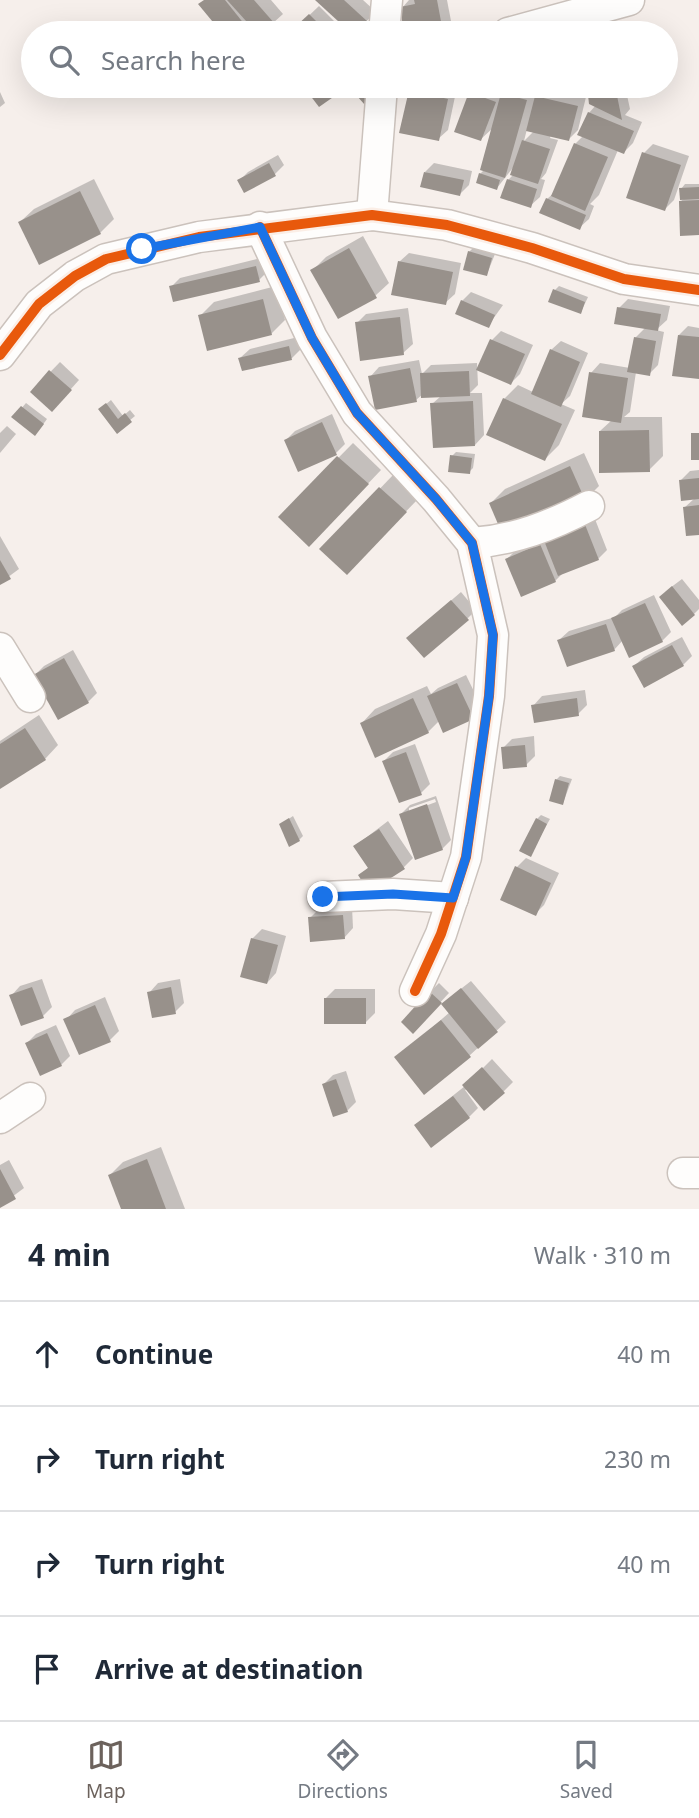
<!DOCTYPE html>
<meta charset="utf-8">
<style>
body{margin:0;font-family:"Noto Sans",sans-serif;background:#f2f2f3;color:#1f2937}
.stop{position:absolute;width:21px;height:21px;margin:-16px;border:5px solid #1a73e8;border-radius:50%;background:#fff}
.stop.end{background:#1a73e8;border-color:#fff;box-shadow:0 2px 7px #0008}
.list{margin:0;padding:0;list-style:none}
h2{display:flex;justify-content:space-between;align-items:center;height:91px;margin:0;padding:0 28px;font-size:30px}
h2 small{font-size:23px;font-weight:400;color:#747a83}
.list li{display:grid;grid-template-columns:46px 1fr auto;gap:21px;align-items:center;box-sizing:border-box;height:105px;padding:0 28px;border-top:2px solid #e0e1e3}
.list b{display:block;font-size:26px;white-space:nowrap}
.list em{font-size:23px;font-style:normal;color:#747a83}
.icon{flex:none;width:38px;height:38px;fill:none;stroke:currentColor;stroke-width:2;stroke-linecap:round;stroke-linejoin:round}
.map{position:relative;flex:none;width:699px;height:1209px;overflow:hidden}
.search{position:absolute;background:#fff;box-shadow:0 7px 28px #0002;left:21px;right:21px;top:21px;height:77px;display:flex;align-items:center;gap:18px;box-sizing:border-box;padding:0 24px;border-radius:38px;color:#747a83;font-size:26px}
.sheet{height:511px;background:#fff}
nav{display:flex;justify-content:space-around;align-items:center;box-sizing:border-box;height:98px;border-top:2px solid #e0e1e3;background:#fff;font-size:19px;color:#747a83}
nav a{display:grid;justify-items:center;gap:4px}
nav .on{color:#6c625c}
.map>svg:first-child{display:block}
.shadow{fill:#0003;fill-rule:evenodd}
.building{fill:#98918b}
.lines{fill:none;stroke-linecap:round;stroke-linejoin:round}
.minor-casing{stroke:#cbc2bc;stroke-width:33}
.minor{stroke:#fefdfc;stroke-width:30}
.cycleway-casing{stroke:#fbeee6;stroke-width:15}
.cycleway{stroke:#e8590c;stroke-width:10}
.route{stroke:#1a73e8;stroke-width:9}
</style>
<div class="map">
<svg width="699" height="1209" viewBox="0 0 699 1209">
<rect width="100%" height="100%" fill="#f6efeb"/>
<g class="shadow">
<polygon points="205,0 271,0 283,14 262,33 251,25 242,33 224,33 201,4"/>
<polygon points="318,0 363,0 376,12 354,33"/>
<polygon points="409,0 447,0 451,21 442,30 406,33 402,8"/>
<polygon points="319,6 346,33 301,33 296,28"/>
<polygon points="307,86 344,86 338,92"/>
<path d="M410 86H440L454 89V86H487L505 93 511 86H536L539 87 537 96 546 87 586 97 578 130 569 139 551 135 550 138 558 140 546 173 541 179 545 180 540 197 530 206 508 180 514 174 516 164 497 188 480 174 484 170 494 127 481 139 471 93 478 86 457 87 448 130 438 139 410 91 416 86ZM527 129 534 131 524 141Z"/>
<polygon points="589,86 625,86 630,109 625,115 642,122 633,143 624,152 618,150 599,195 590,204 594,206 589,219 579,228 547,199 555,192 575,144 584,135 589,113 596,105 590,102"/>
<polygon points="0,92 5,103 0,107"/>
<polygon points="653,144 689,156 674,200 665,209 644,153"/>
<polygon points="278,155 284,165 275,174 239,181 248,172"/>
<polygon points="434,163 472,171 469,185 460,194 425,172"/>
<polygon points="94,179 114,219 100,233 20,222 34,209"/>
<polygon points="685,184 699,184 699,233 681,201 685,198 681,189"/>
<polygon points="363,236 389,283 375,296 312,271 326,257"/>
<polygon points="473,248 495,254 487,274 469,252"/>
<polygon points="409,253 461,263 455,294 445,303 399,262"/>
<polygon points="265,257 268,271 259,280 171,287 180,278"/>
<polygon points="276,286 285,320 271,334 200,316 214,302"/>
<polygon points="559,286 588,297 581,312 555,290"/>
<polygon points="471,292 503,305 488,326 462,301"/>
<polygon points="628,299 670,306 667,320 656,330 664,332 658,365 649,374 636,372 630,412 624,417 662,417 663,456 649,470 600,431 612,420 591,373 600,363 630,368 635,338 646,327 619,308"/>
<polygon points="408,308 413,344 403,353 357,323 366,314"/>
<polygon points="688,326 699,328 699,377 679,335"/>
<polygon points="501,331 533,345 520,374 511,383 492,340"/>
<polygon points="298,337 301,349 292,358 240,358 250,349"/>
<polygon points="561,341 588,353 570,396 561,404 575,410 559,445 545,459 504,399 518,385 533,392 551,350"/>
<polygon points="419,360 422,374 431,365 477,363 478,385 470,393 482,393 484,435 475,445 432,404 441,396 423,394 416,400 370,377 379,367"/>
<polygon points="60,362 79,380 61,400 32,391"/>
<polygon points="111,400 123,416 130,410 135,416 117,431 105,405"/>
<polygon points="26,403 47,419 39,430 14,417"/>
<polygon points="332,414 345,444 336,453 286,440 295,431"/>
<polygon points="7,426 16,434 0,453 0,433"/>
<polygon points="353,443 381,470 323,531 280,517"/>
<polygon points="456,452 475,454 473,468 469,472 452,456"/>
<polygon points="584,453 599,486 585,500 491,503 505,489"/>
<polygon points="699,470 699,533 684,508 695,498 681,480 690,471"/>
<polygon points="394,474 419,498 360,559 322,549"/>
<polygon points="593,514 607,550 598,559 564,572 555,581 507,559 516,550"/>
<polygon points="0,536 19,569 0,583"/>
<polygon points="682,579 699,600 699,609 694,614 670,588"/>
<polygon points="461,592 476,610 467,619 418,629"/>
<polygon points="654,595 671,632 662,641 623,640 614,650 559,640 569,631 615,617 622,610"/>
<polygon points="682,637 692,656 683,665 634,666 644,657"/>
<polygon points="73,650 97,693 88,702 35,675 44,666"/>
<polygon points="466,675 482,708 473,718 440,720 428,732 362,723 375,709 427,686 431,694 438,688"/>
<polygon points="585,690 587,705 578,714 533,706 542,696"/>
<polygon points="39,715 58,745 45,759 0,787 0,741"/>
<polygon points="534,736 535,756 526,765 503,748 512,739"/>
<polygon points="415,744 430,784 421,793 384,761 393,752"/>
<polygon points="560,776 572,779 563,803 556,780"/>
<path d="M436 796 451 840 442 849 401 814 410 805ZM435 799 436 802 409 812V808Z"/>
<polygon points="541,815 550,819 530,855 537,819"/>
<polygon points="293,816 303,836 299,840 281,824"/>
<polygon points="388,821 413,858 404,867 360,875 369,867 355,846"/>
<polygon points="526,858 559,873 544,905 535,914 517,867"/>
<polygon points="352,907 353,928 344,938 310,918 319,909"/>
<polygon points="262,929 286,936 276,973 267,983 252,939"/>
<polygon points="42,979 52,1007 43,1016 11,996 20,986"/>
<polygon points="180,979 184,1003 175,1012 149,993 158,983"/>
<polygon points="471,981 506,1022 469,1056 397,1058 450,1012 453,995"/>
<polygon points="439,983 449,993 422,1022 430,992"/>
<polygon points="335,989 375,989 375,1013 366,1022 326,998"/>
<polygon points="105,997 119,1031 110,1040 66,1020 75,1010"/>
<polygon points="56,1025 70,1056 61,1065 27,1043 36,1034"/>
<polygon points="492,1059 513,1082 504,1091 484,1108 467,1089 465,1090 478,1108 469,1117 416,1125 465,1086"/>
<polygon points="346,1071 356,1102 347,1111 324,1084 333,1075"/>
<polygon points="161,1147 185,1209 123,1209 110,1175 123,1162"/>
<polygon points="9,1160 24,1188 0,1206 0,1165"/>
</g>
<g class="building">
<polygon points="204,0 225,0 249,30 244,33 222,33 198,4"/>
<polygon points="227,0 254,0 275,24 265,33 257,33"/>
<polygon points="315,0 344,0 368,22 358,33 351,33"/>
<polygon points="414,0 437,0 443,32 404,33 400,7 415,4"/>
<polygon points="309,14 328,33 299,33 294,28"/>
<polygon points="303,86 334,86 339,93 319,107"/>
<polygon points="348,86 372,86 378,93 365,105"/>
<polygon points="587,86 615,86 622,120 589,104"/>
<polygon points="409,90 448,99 439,141 399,133"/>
<polygon points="469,92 496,102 481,141 454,132"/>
<polygon points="501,93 527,100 505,178 480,170"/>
<polygon points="535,96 578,106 569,141 526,131"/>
<polygon points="588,112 634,131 624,154 577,135"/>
<polygon points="522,140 550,149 538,184 510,175"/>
<polygon points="574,143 608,157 585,211 551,196"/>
<polygon points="642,152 681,165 665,211 626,198"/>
<polygon points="269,163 276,176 244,193 237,180"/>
<polygon points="424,172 464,180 460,196 420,187"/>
<polygon points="479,173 500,180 497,190 476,183"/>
<polygon points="507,179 537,189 531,208 500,198"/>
<polygon points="699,187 699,199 680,200 679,188"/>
<polygon points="80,191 101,234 39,265 18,222"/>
<polygon points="546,198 586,215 580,230 539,213"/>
<polygon points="699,200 699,235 680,236 679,201"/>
<polygon points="349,248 377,298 338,319 310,270"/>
<polygon points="468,251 492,258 487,276 463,270"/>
<polygon points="398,261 453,272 446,305 391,295"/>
<polygon points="256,266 260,282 173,302 169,286"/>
<polygon points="553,289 585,302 581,314 548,302"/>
<polygon points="263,299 272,335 207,351 198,315"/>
<polygon points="461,300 495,315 489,328 455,314"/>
<polygon points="617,307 661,314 658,331 614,324"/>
<polygon points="400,317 404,355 360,361 355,322"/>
<polygon points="678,335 699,337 699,379 672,376"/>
<polygon points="634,337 656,341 650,376 627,372"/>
<polygon points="490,339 525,354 511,385 476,370"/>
<polygon points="289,346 292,360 242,371 238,358"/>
<polygon points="550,349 580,362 561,407 531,394"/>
<polygon points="410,368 417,402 375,410 368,376"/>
<polygon points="49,370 72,390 52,412 30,392"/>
<polygon points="469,371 470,396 421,398 420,373"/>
<polygon points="589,372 628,378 621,423 582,417"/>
<polygon points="503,398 562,424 545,461 486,435"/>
<polygon points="473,401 475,446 433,448 430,403"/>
<polygon points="106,403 118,419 125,413 132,422 117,434 98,409"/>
<polygon points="21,406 44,424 35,436 11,417"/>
<polygon points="322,422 337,455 298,472 284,440"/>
<polygon points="649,430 650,472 599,473 599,431"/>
<rect x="691" y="433" width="8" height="27"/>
<polygon points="450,455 472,458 470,474 448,472"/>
<polygon points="337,456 369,484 309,547 278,517"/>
<polygon points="570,466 586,502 504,538 489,503"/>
<polygon points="699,478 699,499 681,501 679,480"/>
<polygon points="379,487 407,512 347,575 319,549"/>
<polygon points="699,505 699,535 686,536 683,507"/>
<polygon points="584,522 599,560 558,576 543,538"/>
<polygon points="540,544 556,582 521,597 505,559"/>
<polygon points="0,560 11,579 0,585"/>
<polygon points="672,586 695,615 682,626 659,597"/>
<polygon points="451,600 469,620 424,658 406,638"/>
<polygon points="645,603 663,642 629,658 611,618"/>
<polygon points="606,624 615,651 567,667 557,640"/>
<polygon points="672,645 684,666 644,688 632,666"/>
<polygon points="64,658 89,703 58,720 33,675"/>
<polygon points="457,683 474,719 443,733 427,696"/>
<polygon points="413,698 429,733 375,758 360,723"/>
<polygon points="577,698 579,716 534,723 531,705"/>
<polygon points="25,728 46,760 0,789 0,744"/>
<polygon points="525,745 527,767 503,769 501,747"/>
<polygon points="406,752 422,795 399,803 382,761"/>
<polygon points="555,779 569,783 563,805 549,801"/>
<polygon points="427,804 443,850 415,860 399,814"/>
<polygon points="289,818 300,841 289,847 279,824"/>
<polygon points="536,818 547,824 531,857 519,851"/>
<polygon points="379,829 405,869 369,892 358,875 368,868 353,846"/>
<polygon points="515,866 551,883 536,916 500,900"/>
<polygon points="343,915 345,939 310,942 308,917"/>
<polygon points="251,938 278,945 267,984 240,977"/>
<polygon points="32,987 44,1018 21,1026 9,995"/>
<polygon points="171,987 176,1014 152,1018 147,992"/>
<polygon points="461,988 498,1032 478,1049 441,1004"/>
<polygon points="429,991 442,1003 413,1034 401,1022"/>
<rect x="324" y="998" width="42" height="26"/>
<polygon points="95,1005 111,1042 79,1055 63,1019"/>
<polygon points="441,1020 471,1057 424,1095 394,1057"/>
<polygon points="47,1033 62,1066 40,1076 25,1043"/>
<polygon points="482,1067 505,1093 484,1111 462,1085"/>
<polygon points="336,1079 348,1112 333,1117 322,1084"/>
<polygon points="453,1096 470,1118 431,1148 414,1125"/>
<polygon points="147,1159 166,1209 121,1209 108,1175"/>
<polygon points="0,1169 16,1199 0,1208"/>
</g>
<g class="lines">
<defs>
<g id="minor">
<polyline points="384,33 387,0"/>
<polyline points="508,33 629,0"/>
<polyline points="372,215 382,86"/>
<polyline points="260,227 312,338 357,413 436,499 472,543 493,635 489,696 466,857 441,934 415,991"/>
<polyline points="0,355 39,304 75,276 106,259 199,237 372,215 447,225 532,248 624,279 699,290"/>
<path d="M472 543C514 540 551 526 589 506"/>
<polyline points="0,648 30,697"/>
<polyline points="323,897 393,894 453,898"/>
<polyline points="0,1118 30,1098"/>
<polyline points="683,1173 699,1173"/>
</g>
</defs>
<use href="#minor" class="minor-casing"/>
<use href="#minor" class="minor"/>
<defs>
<g id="cycleway">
<polyline points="260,227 312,338 357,413 436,499 472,543 493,635 489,696 466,857 441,934 415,991"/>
<polyline points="0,355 39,304 75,276 106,259 199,237 372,215 447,225 532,248 624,279 699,290"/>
</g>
</defs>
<use href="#cycleway" class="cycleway-casing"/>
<use href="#cycleway" class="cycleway"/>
</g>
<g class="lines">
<polyline class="route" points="142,249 260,227 312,338 357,413 436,499 472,543 493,635 489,696 466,857 453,898 393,894 323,897"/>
</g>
</svg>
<div class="stop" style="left:142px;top:249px"></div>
<div class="stop end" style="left:323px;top:897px"></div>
<div class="search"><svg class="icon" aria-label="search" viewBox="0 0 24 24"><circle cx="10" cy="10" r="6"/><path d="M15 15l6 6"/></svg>Search here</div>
</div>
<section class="sheet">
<h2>4 min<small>Walk · 310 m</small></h2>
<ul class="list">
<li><svg class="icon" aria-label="ahead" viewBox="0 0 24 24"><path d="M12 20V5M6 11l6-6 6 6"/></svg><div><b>Continue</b></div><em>40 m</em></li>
<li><svg class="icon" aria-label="right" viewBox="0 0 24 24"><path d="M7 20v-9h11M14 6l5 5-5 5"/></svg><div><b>Turn right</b></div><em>230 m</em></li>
<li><svg class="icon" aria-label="right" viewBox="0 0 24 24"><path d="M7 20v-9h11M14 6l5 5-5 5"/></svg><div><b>Turn right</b></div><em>40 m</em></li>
<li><svg class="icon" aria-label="arrive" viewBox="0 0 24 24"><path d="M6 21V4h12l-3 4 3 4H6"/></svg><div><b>Arrive at destination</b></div></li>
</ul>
</section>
<nav>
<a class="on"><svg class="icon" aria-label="map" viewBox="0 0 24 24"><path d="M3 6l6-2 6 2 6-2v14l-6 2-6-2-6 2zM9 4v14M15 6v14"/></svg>Map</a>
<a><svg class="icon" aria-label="directions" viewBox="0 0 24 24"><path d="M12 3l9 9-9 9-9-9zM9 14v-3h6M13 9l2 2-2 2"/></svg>Directions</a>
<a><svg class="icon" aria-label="saved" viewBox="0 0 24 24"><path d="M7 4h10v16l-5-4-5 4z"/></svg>Saved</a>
</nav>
